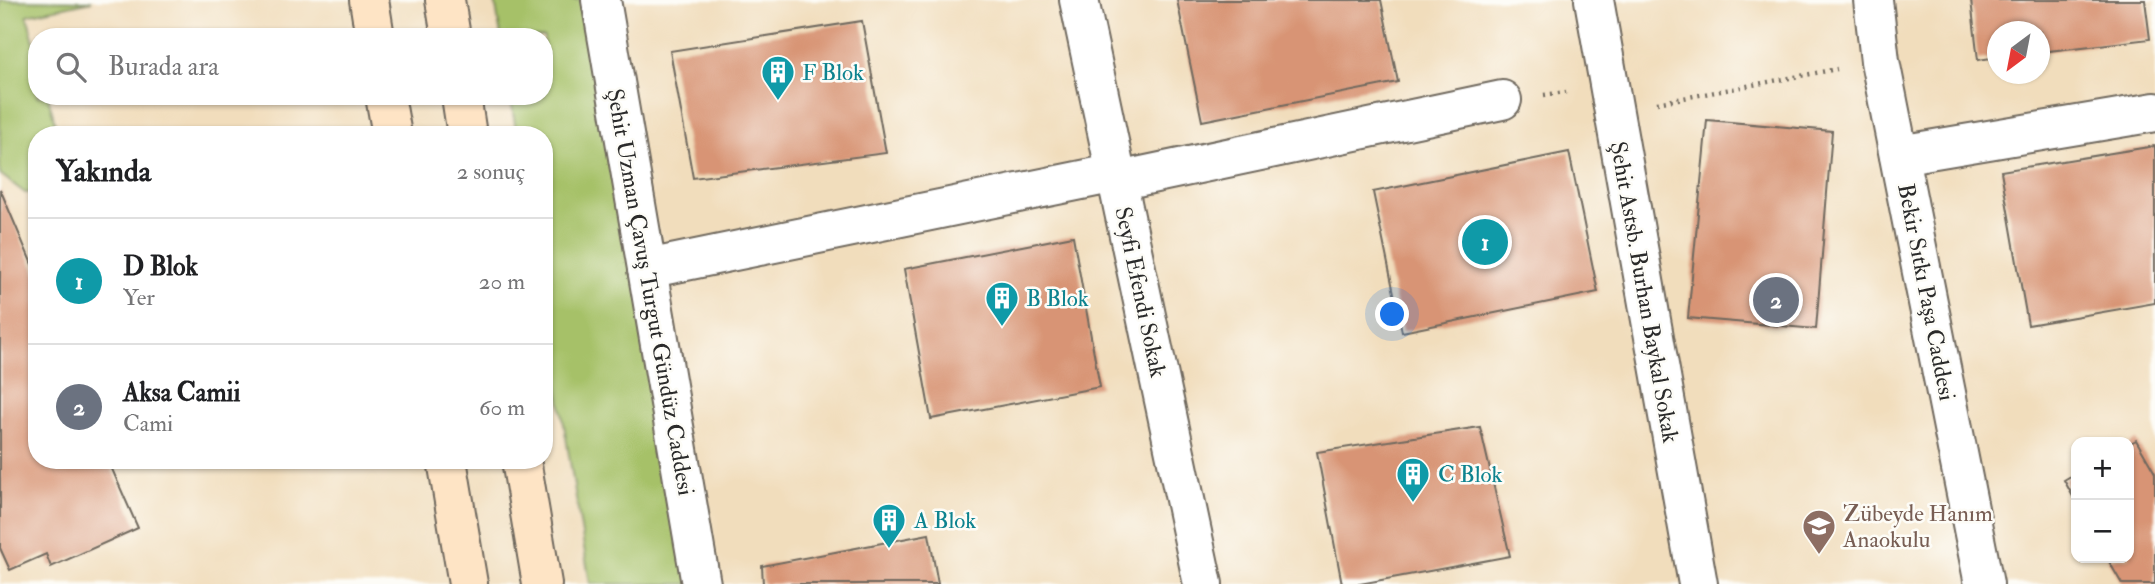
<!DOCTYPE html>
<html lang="tr">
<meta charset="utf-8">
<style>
body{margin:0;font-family:"IM FELL Double Pica",serif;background:#f6f6f6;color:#202124}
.controls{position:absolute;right:21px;bottom:21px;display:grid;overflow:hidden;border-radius:14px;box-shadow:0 2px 5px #0004}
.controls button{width:63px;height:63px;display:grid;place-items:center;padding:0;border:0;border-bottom:2px solid #e0e0e0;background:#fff;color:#202124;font:35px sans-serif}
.compass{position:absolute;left:1987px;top:21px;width:63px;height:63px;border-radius:50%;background:#fff;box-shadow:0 2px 5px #0004;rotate:212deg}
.you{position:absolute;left:1393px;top:315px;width:24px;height:24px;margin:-18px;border:5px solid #fff;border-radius:50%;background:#1a73e8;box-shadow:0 0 0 10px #1a73e833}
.badge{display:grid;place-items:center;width:46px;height:46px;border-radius:50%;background:#db2777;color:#fff;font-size:23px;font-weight:700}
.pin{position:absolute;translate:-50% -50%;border:4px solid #fff;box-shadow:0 2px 7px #0006}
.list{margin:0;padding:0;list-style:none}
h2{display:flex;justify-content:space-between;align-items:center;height:91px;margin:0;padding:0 28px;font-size:30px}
h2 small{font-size:23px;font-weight:400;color:#757577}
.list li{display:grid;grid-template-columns:46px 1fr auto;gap:21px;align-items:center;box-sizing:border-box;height:126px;padding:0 28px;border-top:2px solid #e0e0e0}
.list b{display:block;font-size:26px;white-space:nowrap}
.list p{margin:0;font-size:23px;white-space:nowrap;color:#757577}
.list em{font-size:23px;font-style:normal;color:#757577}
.icon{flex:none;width:38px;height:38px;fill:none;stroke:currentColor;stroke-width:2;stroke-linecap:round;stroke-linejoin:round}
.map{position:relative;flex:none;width:2155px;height:584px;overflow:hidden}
.search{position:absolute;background:#fff;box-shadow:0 2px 5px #0004;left:28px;top:28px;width:525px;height:77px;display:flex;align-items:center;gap:18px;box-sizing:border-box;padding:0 24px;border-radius:28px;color:#757577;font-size:26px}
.panel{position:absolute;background:#fff;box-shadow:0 2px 5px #0004;left:28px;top:126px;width:525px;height:343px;border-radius:28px}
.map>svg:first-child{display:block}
.green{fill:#a6c167;stroke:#687649;stroke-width:2}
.building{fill:#d89474}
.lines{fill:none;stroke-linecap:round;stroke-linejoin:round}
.street-casing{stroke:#70695e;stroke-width:42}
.secondary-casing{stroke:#70695e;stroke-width:42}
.path{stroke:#70695e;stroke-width:4.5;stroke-dasharray:2 5;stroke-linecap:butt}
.street{stroke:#fff;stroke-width:38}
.secondary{stroke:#fee4c5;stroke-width:38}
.labels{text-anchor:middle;stroke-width:5;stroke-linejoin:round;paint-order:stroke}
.culture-label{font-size:23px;fill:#0d838f;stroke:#fdfcf7;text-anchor:start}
.street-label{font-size:23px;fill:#2b2b2b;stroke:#fdfcf7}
.education-label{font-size:23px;fill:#785e54;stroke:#fdfcf7;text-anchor:start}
</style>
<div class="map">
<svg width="2155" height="584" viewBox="0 0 2155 584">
<rect width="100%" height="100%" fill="#fdfcf7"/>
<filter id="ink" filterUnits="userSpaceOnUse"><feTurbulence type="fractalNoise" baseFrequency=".0143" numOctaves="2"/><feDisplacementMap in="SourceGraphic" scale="14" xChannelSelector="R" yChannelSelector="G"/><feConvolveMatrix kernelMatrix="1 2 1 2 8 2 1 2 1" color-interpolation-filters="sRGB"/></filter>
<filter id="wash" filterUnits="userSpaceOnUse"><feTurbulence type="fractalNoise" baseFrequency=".00686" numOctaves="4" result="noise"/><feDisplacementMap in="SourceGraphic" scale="28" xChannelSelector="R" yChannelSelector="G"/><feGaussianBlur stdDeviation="1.57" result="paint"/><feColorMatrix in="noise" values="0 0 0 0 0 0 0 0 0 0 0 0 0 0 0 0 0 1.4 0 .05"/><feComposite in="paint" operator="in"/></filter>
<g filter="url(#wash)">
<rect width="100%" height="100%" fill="#f1ddbc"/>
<g class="green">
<polygon points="0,0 92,1 27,15 37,53 37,96 48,96 58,135 37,135 37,192 25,193 0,174"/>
<polygon points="495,0 587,0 692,584 590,584 544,302 544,135 517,135 510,96 544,96 544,37 501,37"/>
</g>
<g id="blocks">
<g class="building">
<polygon points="1177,0 1381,0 1398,82 1202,121"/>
<polygon points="1971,0 2145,0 2150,39 2040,52 2040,32 1998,32 1998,57 1978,60"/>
<polygon points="862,21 886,153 693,178 670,51"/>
<polygon points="1707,120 1832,131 1816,329 1688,318"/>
<polygon points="2155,146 2155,303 2028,325 2001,171"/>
<polygon points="1569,152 1598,292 1402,332 1373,192"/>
<polygon points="0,189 37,276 37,460 108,460 138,528 51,567 46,554 10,570 0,548"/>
<polygon points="1073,236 1100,387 931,419 904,269"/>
<polygon points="1480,427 1510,556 1360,584 1342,584 1317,452"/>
<polygon points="2136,440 2155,473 2155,584 2122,584 2107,558 2129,558 2129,444"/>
<polygon points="2076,473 2076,502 2064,480"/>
<polygon points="929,534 938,584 763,584 762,566"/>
</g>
</g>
</g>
<g filter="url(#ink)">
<use href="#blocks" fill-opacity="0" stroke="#70695e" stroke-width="2"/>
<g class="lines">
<defs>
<g id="street">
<polyline points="601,0 701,584"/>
<polyline points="1079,0 1203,584"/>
<polyline points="1594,0 1698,584"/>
<polyline points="1873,0 1880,61 1984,584"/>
<polyline points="1899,155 2155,112"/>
<polyline points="1118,181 1502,100"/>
<polyline points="647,269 1116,173"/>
</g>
<g id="secondary">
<polyline points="369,0 375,37"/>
<polyline points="445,0 451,37"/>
<polyline points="385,96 392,135"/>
<polyline points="461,96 467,135"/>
<polyline points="447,460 468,584"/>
<polyline points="521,460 542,584"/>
</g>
</defs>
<use href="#street" class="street-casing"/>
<use href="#secondary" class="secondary-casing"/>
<g class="path">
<polyline points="1544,95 1566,92"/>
<polyline points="1657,103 1837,69"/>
</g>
<use href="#street" class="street"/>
<use href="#secondary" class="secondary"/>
</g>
</g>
<defs>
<symbol id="building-pin" viewBox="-11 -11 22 30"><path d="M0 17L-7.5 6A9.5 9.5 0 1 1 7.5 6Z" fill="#0f9aa8" stroke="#fdfcf7"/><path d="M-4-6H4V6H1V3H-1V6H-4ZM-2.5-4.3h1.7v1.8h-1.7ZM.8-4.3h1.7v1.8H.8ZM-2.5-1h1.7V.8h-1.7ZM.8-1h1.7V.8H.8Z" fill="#fff"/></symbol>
<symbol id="school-pin" viewBox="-11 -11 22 30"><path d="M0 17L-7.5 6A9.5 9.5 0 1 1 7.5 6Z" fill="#8d6e63" stroke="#fdfcf7"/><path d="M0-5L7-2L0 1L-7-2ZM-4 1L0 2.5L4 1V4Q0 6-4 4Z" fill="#fff"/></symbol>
</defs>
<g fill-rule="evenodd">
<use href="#building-pin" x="759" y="53" width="38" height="52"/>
<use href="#building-pin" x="983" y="279" width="38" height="52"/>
<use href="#building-pin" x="1394" y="455" width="38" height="52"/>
<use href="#building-pin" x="870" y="501" width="38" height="52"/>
<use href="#school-pin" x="1800" y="507" width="38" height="52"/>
</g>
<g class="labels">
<g class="culture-label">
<text x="802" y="80">F Blok</text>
<text x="1026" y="306">B Blok</text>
<text x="1438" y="482">C Blok</text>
<text x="914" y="528">A Blok</text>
</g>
<g class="street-label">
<text transform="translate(651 292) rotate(80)" y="8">Şehit Uzman Çavuş Turgut Gündüz Caddesi</text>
<text transform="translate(1141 292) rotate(78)" y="8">Seyfi Efendi Sokak</text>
<text transform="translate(1645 292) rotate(80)" y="8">Şehit Astsb. Burhan Baykal Sokak</text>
<text transform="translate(1927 292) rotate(79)" y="8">Bekir Sıtkı Paşa Caddesi</text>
</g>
<g class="education-label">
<text x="1843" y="521">Zübeyde Hanım<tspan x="1843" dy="26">Anaokulu</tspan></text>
</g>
</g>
</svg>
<div class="controls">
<button>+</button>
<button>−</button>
</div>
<svg class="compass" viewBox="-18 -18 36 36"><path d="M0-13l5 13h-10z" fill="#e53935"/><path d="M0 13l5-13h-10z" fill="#757577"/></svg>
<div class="you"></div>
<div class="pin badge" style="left:1485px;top:242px;background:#0f9aa8">1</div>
<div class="pin badge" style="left:1776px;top:300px;background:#6b7280">2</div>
<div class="search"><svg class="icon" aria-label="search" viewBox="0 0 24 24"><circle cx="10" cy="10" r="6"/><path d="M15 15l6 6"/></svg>Burada ara</div>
<section class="panel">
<h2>Yakında<small>2 sonuç</small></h2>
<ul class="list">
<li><span class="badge" style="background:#0f9aa8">1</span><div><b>D Blok</b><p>Yer</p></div><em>20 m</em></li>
<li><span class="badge" style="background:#6b7280">2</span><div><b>Aksa Camii</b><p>Cami</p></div><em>60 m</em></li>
</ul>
</section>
</div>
